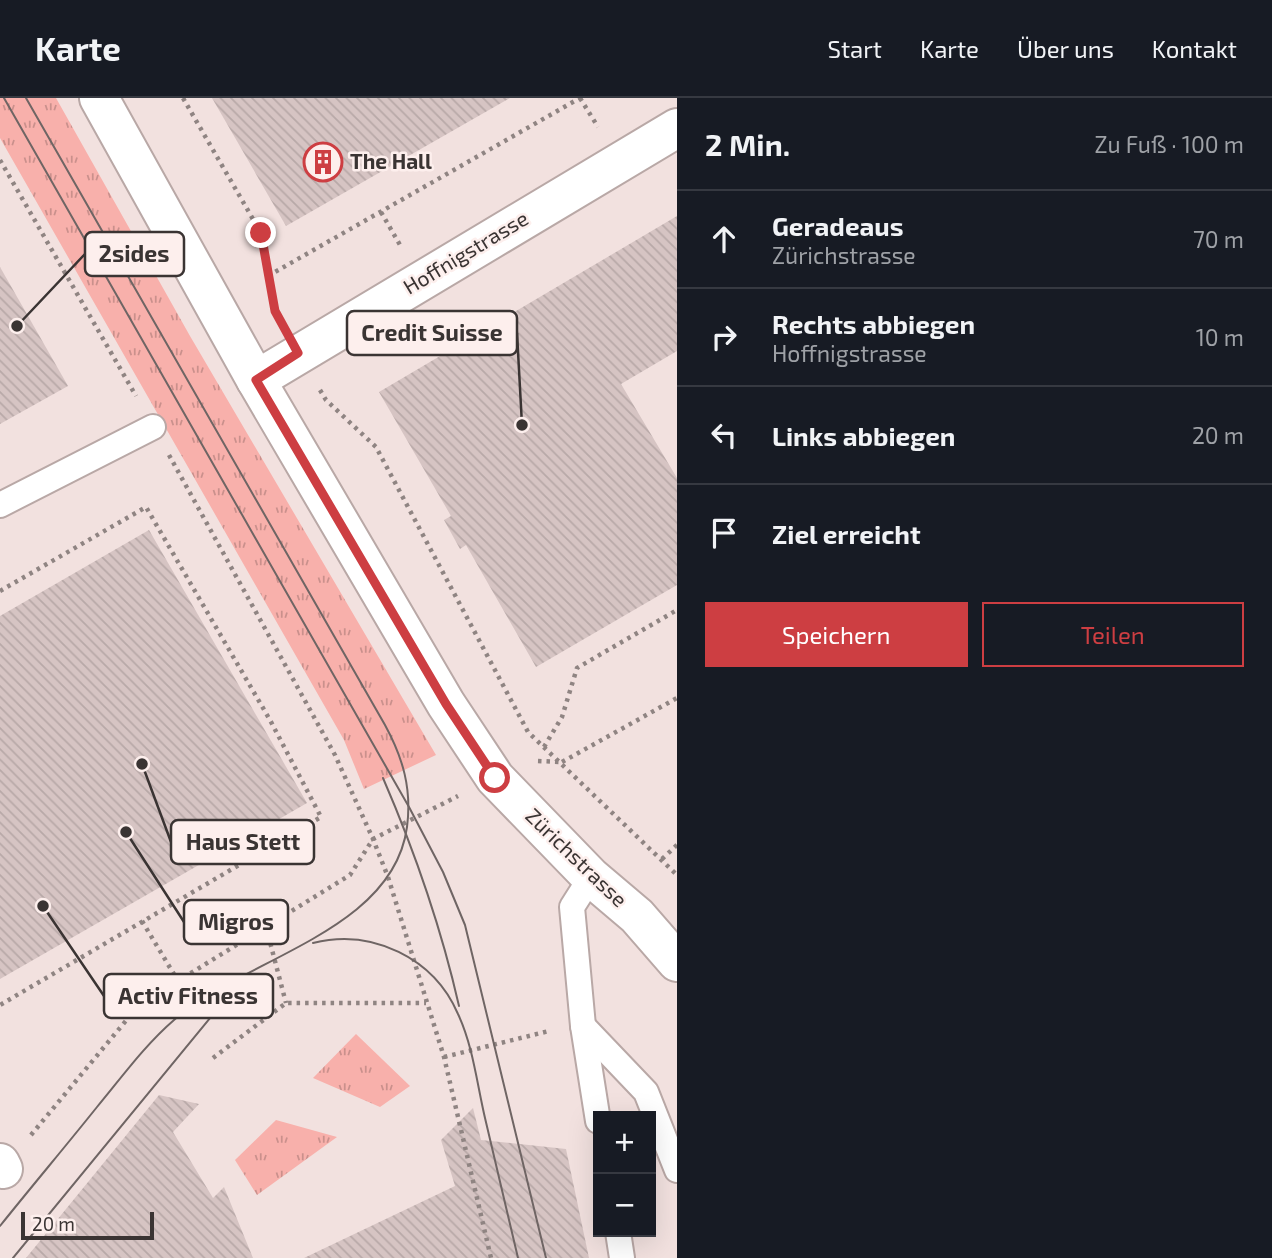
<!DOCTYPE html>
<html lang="de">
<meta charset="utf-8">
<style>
body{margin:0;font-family:"Exo 2",sans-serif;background:#242831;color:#f1f3f6}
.controls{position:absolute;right:21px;bottom:21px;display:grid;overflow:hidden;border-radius:0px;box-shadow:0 7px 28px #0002}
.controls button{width:63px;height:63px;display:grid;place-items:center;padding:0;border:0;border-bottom:2px solid #363941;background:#171b24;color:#f1f3f6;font:35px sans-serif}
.scale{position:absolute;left:21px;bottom:18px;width:133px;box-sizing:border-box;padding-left:7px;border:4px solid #3a3433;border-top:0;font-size:19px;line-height:24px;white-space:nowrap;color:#3a3433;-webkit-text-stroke:5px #fdefed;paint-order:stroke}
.stop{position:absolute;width:21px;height:21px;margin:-16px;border:5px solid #cd3e42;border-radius:50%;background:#fff}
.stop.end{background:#cd3e42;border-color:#fff;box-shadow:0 2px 7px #0008}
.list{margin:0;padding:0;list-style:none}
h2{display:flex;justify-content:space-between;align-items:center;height:91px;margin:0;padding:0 28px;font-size:30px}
h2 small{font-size:23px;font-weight:400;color:#9ea1a6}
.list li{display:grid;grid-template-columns:46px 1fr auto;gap:21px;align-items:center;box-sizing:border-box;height:98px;padding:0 28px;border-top:2px solid #363941}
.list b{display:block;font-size:26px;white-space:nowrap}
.list p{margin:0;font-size:23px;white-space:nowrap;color:#9ea1a6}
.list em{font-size:23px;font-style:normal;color:#9ea1a6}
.actions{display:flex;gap:14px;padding:21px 28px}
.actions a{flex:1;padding:16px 0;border:2px solid #cd3e42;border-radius:0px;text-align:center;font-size:24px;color:#cd3e42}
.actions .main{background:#cd3e42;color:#fff}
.icon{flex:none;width:38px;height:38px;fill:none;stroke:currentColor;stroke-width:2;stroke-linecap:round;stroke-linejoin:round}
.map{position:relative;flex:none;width:677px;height:1160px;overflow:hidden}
header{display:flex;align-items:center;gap:42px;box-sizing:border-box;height:98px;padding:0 35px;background:#171b24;border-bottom:2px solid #363941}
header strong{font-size:33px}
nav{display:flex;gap:38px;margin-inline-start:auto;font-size:24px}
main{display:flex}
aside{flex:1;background:#171b24}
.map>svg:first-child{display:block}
.grass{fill:url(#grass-tufts)}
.building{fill:url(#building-back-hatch)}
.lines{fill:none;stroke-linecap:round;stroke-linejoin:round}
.lane-casing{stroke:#b9a8a6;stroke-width:28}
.street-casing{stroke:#b9a8a6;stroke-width:42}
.secondary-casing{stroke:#b9a8a6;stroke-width:42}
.path{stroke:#8f8482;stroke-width:4.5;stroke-dasharray:3.5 5;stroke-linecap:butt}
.lane{stroke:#fff;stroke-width:24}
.street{stroke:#fff;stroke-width:38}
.secondary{stroke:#fff;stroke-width:38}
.tram{stroke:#6f6564;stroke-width:2}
.route{stroke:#cd3e42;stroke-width:9}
.labels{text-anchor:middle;stroke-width:5;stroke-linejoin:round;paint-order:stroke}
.poi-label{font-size:21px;font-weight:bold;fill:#3a3433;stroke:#fdefed;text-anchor:start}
.street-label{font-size:21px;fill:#3a3433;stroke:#fdefed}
.leader{fill:none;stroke:#3a3433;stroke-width:2.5}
.callout-dot{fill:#3a3433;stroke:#fdefed;stroke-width:2.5}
.callout{fill:#fdefed;stroke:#3a3433;stroke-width:2.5}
.callout-label{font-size:23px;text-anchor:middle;font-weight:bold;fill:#3a3433}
</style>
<header>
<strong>Karte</strong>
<nav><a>Start</a><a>Karte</a><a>Über uns</a><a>Kontakt</a></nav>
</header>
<main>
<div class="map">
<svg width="677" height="1160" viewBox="0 0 677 1160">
<defs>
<pattern id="grass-tufts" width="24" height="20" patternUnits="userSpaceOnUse" patternTransform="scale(1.75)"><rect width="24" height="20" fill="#f8b0ab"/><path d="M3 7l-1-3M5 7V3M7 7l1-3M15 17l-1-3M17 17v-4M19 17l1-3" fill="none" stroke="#ca908c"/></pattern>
<pattern id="building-back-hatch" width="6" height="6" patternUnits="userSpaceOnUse" patternTransform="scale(1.75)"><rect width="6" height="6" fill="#d6c4c3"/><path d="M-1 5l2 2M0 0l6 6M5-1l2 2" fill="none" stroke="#b8a9a8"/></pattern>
</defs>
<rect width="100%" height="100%" fill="#f2e1df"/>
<g class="grass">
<polygon points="0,0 56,0 190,238 436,657 364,691 344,642 0,40"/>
<polygon points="356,936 410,988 380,1009 313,980"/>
<polygon points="276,1022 337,1039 257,1097 235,1062"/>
</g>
<g class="building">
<polygon points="212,0 510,0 286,128"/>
<polygon points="677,118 677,253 621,286 677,380 677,487 536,569 466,447 460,451 444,422 451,418 379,294"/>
<polygon points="0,169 68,288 0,326"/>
<polygon points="149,432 307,705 0,881 0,518"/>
<polygon points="159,997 199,1006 173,1034 213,1100 224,1089 253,1160 26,1160"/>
<polygon points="473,1010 481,1042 566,1051 589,1160 304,1160 455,1088 441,1042"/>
</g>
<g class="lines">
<defs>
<g id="lane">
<polyline points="0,407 153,329"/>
<polyline points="591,779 572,809 583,928 598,1023"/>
<polyline points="583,928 646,994 677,1072"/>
<polyline points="618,1134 622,1160"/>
</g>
<g id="street">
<polyline points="256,282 677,30"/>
<polyline points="0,1065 3,1071"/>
</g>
<polyline id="secondary" points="99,0 256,282 446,606 495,680 591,779 637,818 677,864"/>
</defs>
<use href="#lane" class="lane-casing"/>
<use href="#street" class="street-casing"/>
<use href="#secondary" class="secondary-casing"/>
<g class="path">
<polyline points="183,0 261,135 275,213 279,221"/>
<polyline points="580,0 598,29"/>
<polyline points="0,62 136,298"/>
<polyline points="381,114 400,147"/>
<polyline points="268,178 580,0"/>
<polyline points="320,292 326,302 376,349 528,634 677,777"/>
<polyline points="169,357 335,657 373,741 388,779 444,959 491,1160"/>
<polyline points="0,493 146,409 270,622 321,719 0,907"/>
<polyline points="544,649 562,619 577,570 677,512"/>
<polyline points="538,663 561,664"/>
<polyline points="562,664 677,600"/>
<polyline points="662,761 677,747"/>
<polyline points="142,823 178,883"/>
<polyline points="266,829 286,905"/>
<polyline points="444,959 549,933"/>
<polyline points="213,960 286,905 426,905"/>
<polyline points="31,1037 139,907 350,777 373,741 458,698"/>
</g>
<use href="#lane" class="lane"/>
<use href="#street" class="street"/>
<use href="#secondary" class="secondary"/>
<g class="tram">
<polyline points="4,0 409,709 443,774 465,827 546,1160"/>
<path d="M383 680C415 754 441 829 459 908"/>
<path d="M313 845C372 830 434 860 458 916 473 948 477 986 485 1020 496 1066 507 1113 518 1160"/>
<path d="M0 1128C32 1088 65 1049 97 1009 122 979 145 947 174 922 244 860 393 834 407 729 412 691 403 660 385 627L26 0"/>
<polyline points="13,1160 238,886"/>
</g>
</g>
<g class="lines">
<polyline class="route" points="261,135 275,213 298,255 256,282 446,606 495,680"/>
</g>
<defs>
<symbol id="building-ring" viewBox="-11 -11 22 22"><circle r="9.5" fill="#fdefed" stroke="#cd3e42" stroke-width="1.5"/><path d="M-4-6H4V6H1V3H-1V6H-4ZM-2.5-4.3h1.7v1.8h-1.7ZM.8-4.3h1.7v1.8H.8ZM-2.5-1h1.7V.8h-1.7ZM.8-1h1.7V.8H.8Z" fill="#cd3e42"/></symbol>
</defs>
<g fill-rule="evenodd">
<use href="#building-ring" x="301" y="42" width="44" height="44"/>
</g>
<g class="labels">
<g class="poi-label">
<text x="350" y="71">The Hall</text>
</g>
<g class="street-label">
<text transform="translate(466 155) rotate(-31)" y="7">Hoffnigstrasse</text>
<text transform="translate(576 760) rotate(44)" y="7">Zürichstrasse</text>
</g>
</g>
<path class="leader" d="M17 228L85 156M522 327L517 235M142 666L171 744M126 734L184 824M43 808L104 898"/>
<g class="callout-dot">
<circle cx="17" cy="228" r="7"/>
<circle cx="522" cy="327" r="7"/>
<circle cx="142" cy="666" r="7"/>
<circle cx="126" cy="734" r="7"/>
<circle cx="43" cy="808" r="7"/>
</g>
<g class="callout">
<rect x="85" y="134" width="99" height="44" rx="7"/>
<rect x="347" y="213" width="170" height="44" rx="7"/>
<rect x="171" y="722" width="143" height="44" rx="7"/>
<rect x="184" y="802" width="104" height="44" rx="7"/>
<rect x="104" y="876" width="169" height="44" rx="7"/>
</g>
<g class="callout-label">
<text x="134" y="164">2sides</text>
<text x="432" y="243">Credit Suisse</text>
<text x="243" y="752">Haus Stett</text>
<text x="236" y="832">Migros</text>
<text x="188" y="906">Activ Fitness</text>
</g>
</svg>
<div class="controls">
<button>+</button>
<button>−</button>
</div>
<div class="scale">20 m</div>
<div class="stop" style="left:495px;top:680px"></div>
<div class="stop end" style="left:261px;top:135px"></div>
</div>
<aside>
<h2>2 Min.<small>Zu Fuß · 100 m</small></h2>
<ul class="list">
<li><svg class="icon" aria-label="ahead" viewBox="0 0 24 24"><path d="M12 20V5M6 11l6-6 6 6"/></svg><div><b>Geradeaus</b><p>Zürichstrasse</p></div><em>70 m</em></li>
<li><svg class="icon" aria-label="right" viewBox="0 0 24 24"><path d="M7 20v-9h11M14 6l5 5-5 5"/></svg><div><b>Rechts abbiegen</b><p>Hoffnigstrasse</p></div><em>10 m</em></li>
<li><svg class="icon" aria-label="left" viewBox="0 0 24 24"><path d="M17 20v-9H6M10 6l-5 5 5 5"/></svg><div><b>Links abbiegen</b></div><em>20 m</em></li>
<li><svg class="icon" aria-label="arrive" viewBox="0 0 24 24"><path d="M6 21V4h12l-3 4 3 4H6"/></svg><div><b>Ziel erreicht</b></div></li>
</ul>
<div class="actions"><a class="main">Speichern</a><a>Teilen</a></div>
</aside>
</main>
